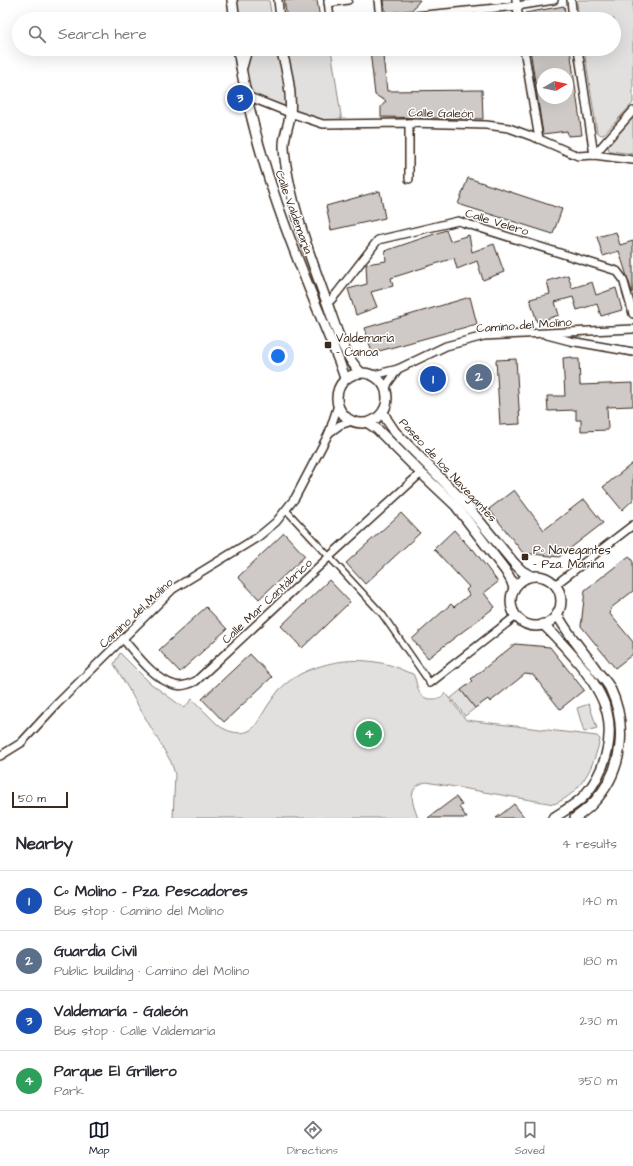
<!DOCTYPE html>
<meta charset="utf-8">
<style>
body{margin:0;font-family:"Architects Daughter",sans-serif;background:#f7f7f7;color:#2b2b33}
.compass{position:absolute;left:537px;top:68px;width:36px;height:36px;border-radius:50%;background:#fff;box-shadow:0 4px 16px #0002;rotate:81deg}
.scale{position:absolute;left:12px;bottom:10px;width:56px;box-sizing:border-box;padding-left:4px;border:2px solid #3b2a1e;border-top:0;font-size:11px;line-height:14px;white-space:nowrap;color:#3b2a1e;-webkit-text-stroke:3px #fff;paint-order:stroke}
.you{position:absolute;left:278px;top:356px;width:14px;height:14px;margin:-10px;border:3px solid #fff;border-radius:50%;background:#1a73e8;box-shadow:0 0 0 6px #1a73e833}
.badge{display:grid;place-items:center;width:26px;height:26px;border-radius:50%;background:#111827;color:#fff;font-size:13px;font-weight:700}
.pin{position:absolute;translate:-50% -50%;border:2px solid #fff;box-shadow:0 1px 4px #0006}
.list{margin:0;padding:0;list-style:none}
h2{display:flex;justify-content:space-between;align-items:center;height:52px;margin:0;padding:0 16px;font-size:17px}
h2 small{font-size:13px;font-weight:400;color:#7c7c81}
.list li{display:grid;grid-template-columns:26px 1fr auto;gap:12px;align-items:center;box-sizing:border-box;height:60px;padding:0 16px;border-top:1px solid #e1e1e2}
.list b{display:block;font-size:15px;white-space:nowrap}
.list p{margin:0;font-size:13px;white-space:nowrap;color:#7c7c81}
.list em{font-size:13px;font-style:normal;color:#7c7c81}
.icon{flex:none;width:22px;height:22px;fill:none;stroke:currentColor;stroke-width:2;stroke-linecap:round;stroke-linejoin:round}
.map{position:relative;flex:none;width:633px;height:818px;overflow:hidden}
.search{position:absolute;background:#fff;box-shadow:0 4px 16px #0002;left:12px;right:12px;top:12px;height:44px;display:flex;align-items:center;gap:10px;box-sizing:border-box;padding:0 14px;border-radius:22px;color:#7c7c81;font-size:15px}
.sheet{height:292px;background:#fff}
nav{display:flex;justify-content:space-around;align-items:center;box-sizing:border-box;height:56px;border-top:1px solid #e1e1e2;background:#fff;font-size:11px;color:#7c7c81}
nav a{display:grid;justify-items:center;gap:2px}
nav .on{color:#111827}
.map>svg:first-child{display:block}
.green{fill:#e2e0de;stroke:#8e857e}
.building{fill:#cfcac7;stroke:#3b2a1e;fill-rule:evenodd}
.lines{fill:none;stroke-linecap:round;stroke-linejoin:round}
.pedestrian-casing{stroke:#3b2a1e;stroke-width:8}
.minor-casing{stroke:#3b2a1e;stroke-width:10}
.secondary-casing{stroke:#3b2a1e;stroke-width:12}
.pedestrian{stroke:#fff;stroke-width:5}
.minor{stroke:#fff;stroke-width:7}
.secondary{stroke:#fff;stroke-width:9}
.poi-dot{fill:#3b2a1e;stroke:#fff;stroke-width:1.5}
.labels{text-anchor:middle;stroke-width:3;stroke-linejoin:round;paint-order:stroke}
.street-label{font-size:12px;fill:#3b2a1e;stroke:#fff}
.poi-label{font-size:12px;fill:#3b2a1e;stroke:#fff;text-anchor:start}
</style>
<div class="map">
<svg width="633" height="818" viewBox="0 0 633 818">
<rect width="100%" height="100%" fill="#fff"/>
<filter id="ink" filterUnits="userSpaceOnUse"><feTurbulence type="fractalNoise" baseFrequency=".025" numOctaves="2"/><feDisplacementMap in="SourceGraphic" scale="8" xChannelSelector="R" yChannelSelector="G"/><feConvolveMatrix kernelMatrix="1 2 1 2 8 2 1 2 1" color-interpolation-filters="sRGB"/></filter>
<g filter="url(#ink)">
<g class="green">
<polygon points="237,0 269,0 272,19 239,19"/>
<polygon points="578,0 633,0 633,103 603,135 601,135 597,132 584,49 614,49 614,19 579,19 577,3"/>
<polygon points="243,49 331,49 343,129 249,94"/>
<polygon points="633,115 633,154 611,151 608,149 609,143"/>
<path d="M120 653 150 683 184 708 192 699 217 724C226 732 243 737 253 728 258 723 261 716 265 710 269 703 274 697 279 690 288 681 300 673 312 669 338 659 363 658 390 665 398 667 405 672 413 674 419 684 415 700 434 699 439 699 442 697 445 693L466 720 597 736 600 739C594 766 582 793 554 804L426 782C406 787 412 803 418 818H173L175 774 171 762 114 664Z"/>
<polygon points="461,690 475,708 465,716 451,698"/>
<polygon points="589,704 597,728 584,732 577,708"/>
</g>
<g class="building">
<polygon points="284,0 317,0 320,19 287,19"/>
<polygon points="384,0 420,0 412,10 389,13 385,10"/>
<polygon points="564,6 566,19 526,19 525,13"/>
<polygon points="373,49 408,49 409,53 383,56 387,91 482,90 483,119 381,117 381,107 386,101 375,95 370,50"/>
<path d="M530 49H570L582 135 568 136 567 131 543 134ZM543 74H567V98H543Z"/>
<polygon points="468,178 562,209 553,234 458,204"/>
<polygon points="380,191 385,218 331,230 326,206"/>
<polygon points="446,230 450,241 469,235 472,252 494,244 504,272 483,280 477,261 457,269 454,258 391,278 393,286 371,292 377,307 356,315 348,289 367,284 366,264 386,261 385,251"/>
<polygon points="616,232 620,245 633,241 633,292 632,292 619,251 603,256 597,237"/>
<polygon points="568,275 572,288 592,282 596,295 616,288 622,310 601,316 597,304 577,310 573,297 555,302 559,315 537,322 530,299 550,294 547,281"/>
<polygon points="470,297 477,324 372,353 365,328"/>
<polygon points="572,357 572,359 579,359 580,385 633,383 633,406 607,407 608,430 581,431 581,420 576,420 576,410 548,411 547,396 565,396 563,358"/>
<polygon points="516,359 520,424 500,425 496,360"/>
<polygon points="633,463 633,500 622,510 603,487"/>
<polygon points="514,490 544,530 584,499 603,523 559,557 523,553 489,509"/>
<polygon points="401,513 420,533 365,584 346,563"/>
<polygon points="454,530 472,550 473,549 498,582 484,593 495,607 428,658 412,639 451,604 454,607 469,595 466,590 469,587 434,549"/>
<polygon points="284,533 305,556 259,599 238,577"/>
<polygon points="629,556 633,562 633,591 611,608 610,614 633,642 633,654 615,668 581,626 585,590"/>
<polygon points="329,580 350,602 302,648 281,626"/>
<polygon points="206,607 227,629 180,672 159,650"/>
<polygon points="515,644 550,647 584,690 560,709 533,675 525,674 490,702 488,699 475,708 461,690 473,681 471,679"/>
<polygon points="250,654 272,677 224,722 202,699"/>
<polygon points="456,797 462,805 459,807 467,818 428,818"/>
<polygon points="514,804 525,818 496,818 503,813"/>
</g>
<g class="lines">
<defs>
<polyline id="pedestrian" points="286,510 382,614 430,683"/>
<g id="minor">
<polyline points="278,0 280,19"/>
<polyline points="328,0 330,19"/>
<polyline points="378,0 380,19"/>
<polyline points="516,0 519,19"/>
<polyline points="571,0 573,19"/>
<polyline points="328,3 348,0"/>
<polyline points="384,19 517,6 554,0"/>
<polyline points="524,49 539,139"/>
<polyline points="578,49 594,155"/>
<polyline points="247,96 290,113 323,124 409,123 486,125 509,128 539,139 578,156 594,155 633,160"/>
<polyline points="409,123 409,179"/>
<polyline points="594,155 633,111"/>
<polyline points="327,301 331,300 337,293 378,240 458,221 617,271 623,279 633,314"/>
<polyline points="547,335 570,341 633,352"/>
<polyline points="374,375 398,369 446,346 484,336 633,329"/>
<polyline points="386,389 388,383 398,369"/>
<polyline points="329,433 340,425 352,421"/>
<polyline points="555,585 633,525"/>
<path d="M123 639C136 654 155 680 175 685 182 687 190 684 196 681L329 557 421 473"/>
<polyline points="430,683 516,616"/>
<polyline points="0,756 21,743 57,704 173,589 258,537 276,522 295,498 329,433 338,405"/>
</g>
<g id="secondary">
<polyline points="232,0 235,19"/>
<path d="M238 49C254 158 297 260 339 361L345 378"/>
<path d="M281 49C287 69 292 94 290 115 289 125 284 135 284 145 284 159 287 173 290 187 299 226 312 262 326 300 335 324 342 354 361 373"/>
<polyline points="242,67 246,53 250,49"/>
<circle cx="362" cy="398" r="25"/>
<polyline points="383,412 387,420 395,432 462,500 514,563 522,571 531,576"/>
<polyline points="368,423 377,429 421,473 456,506 505,570 511,580 514,588"/>
<circle cx="536" cy="601" r="25"/>
<path d="M557 614C568 635 584 652 597 671 601 676 607 682 610 688 628 726 623 771 594 802 589 808 582 813 575 818"/>
<path d="M543 624C566 647 598 680 607 712 614 741 604 773 585 795 577 804 564 811 553 818"/>
</g>
</defs>
<use href="#pedestrian" class="pedestrian-casing"/>
<use href="#minor" class="minor-casing"/>
<use href="#secondary" class="secondary-casing"/>
<use href="#pedestrian" class="pedestrian"/>
<use href="#minor" class="minor"/>
<use href="#secondary" class="secondary"/>
</g>
</g>
<g class="poi-dot">
<rect x="324" y="341" width="8" height="8" rx="2"/>
<rect x="521" y="553" width="8" height="8" rx="2"/>
</g>
<g class="labels">
<g class="street-label">
<text transform="translate(441 113) rotate(1)" y="4">Calle Galeón</text>
<text transform="translate(294 212) rotate(70)" y="4">Calle Valdemaría</text>
<text transform="translate(497 222) rotate(17)" y="4">Calle Velero</text>
<text transform="translate(524 325) rotate(-4)" y="4">Camino del Molino</text>
<text transform="translate(448 470) rotate(47)" y="4">Paseo de los Navegantes</text>
<text transform="translate(267 601) rotate(-43)" y="4">Calle Mar Cantábrico</text>
<text transform="translate(136 613) rotate(-43)" y="4">Camino del Molino</text>
</g>
<g class="poi-label">
<text x="336" y="342">Valdemaría<tspan x="336" dy="14">- Canoa</tspan></text>
<text x="533" y="554">Pº Navegantes<tspan x="533" dy="14">- Pza. Marina</tspan></text>
</g>
</g>
</svg>
<svg class="compass" viewBox="-18 -18 36 36"><path d="M0-13l5 13h-10z" fill="#e53935"/><path d="M0 13l5-13h-10z" fill="#7c7c81"/></svg>
<div class="scale">50 m</div>
<div class="you"></div>
<div class="pin badge" style="left:433px;top:379px;background:#1a4fb4">1</div>
<div class="pin badge" style="left:479px;top:377px;background:#5c6f8a">2</div>
<div class="pin badge" style="left:240px;top:98px;background:#1a4fb4">3</div>
<div class="pin badge" style="left:369px;top:734px;background:#2e9e5b">4</div>
<div class="search"><svg class="icon" aria-label="search" viewBox="0 0 24 24"><circle cx="10" cy="10" r="6"/><path d="M15 15l6 6"/></svg>Search here</div>
</div>
<section class="sheet">
<h2>Nearby<small>4 results</small></h2>
<ul class="list">
<li><span class="badge" style="background:#1a4fb4">1</span><div><b>Cº Molino - Pza. Pescadores</b><p>Bus stop · Camino del Molino</p></div><em>140 m</em></li>
<li><span class="badge" style="background:#5c6f8a">2</span><div><b>Guardia Civil</b><p>Public building · Camino del Molino</p></div><em>180 m</em></li>
<li><span class="badge" style="background:#1a4fb4">3</span><div><b>Valdemaría - Galeón</b><p>Bus stop · Calle Valdemaría</p></div><em>230 m</em></li>
<li><span class="badge" style="background:#2e9e5b">4</span><div><b>Parque El Grillero</b><p>Park</p></div><em>350 m</em></li>
</ul>
</section>
<nav>
<a class="on"><svg class="icon" aria-label="map" viewBox="0 0 24 24"><path d="M3 6l6-2 6 2 6-2v14l-6 2-6-2-6 2zM9 4v14M15 6v14"/></svg>Map</a>
<a><svg class="icon" aria-label="directions" viewBox="0 0 24 24"><path d="M12 3l9 9-9 9-9-9zM9 14v-3h6M13 9l2 2-2 2"/></svg>Directions</a>
<a><svg class="icon" aria-label="saved" viewBox="0 0 24 24"><path d="M7 4h10v16l-5-4-5 4z"/></svg>Saved</a>
</nav>
